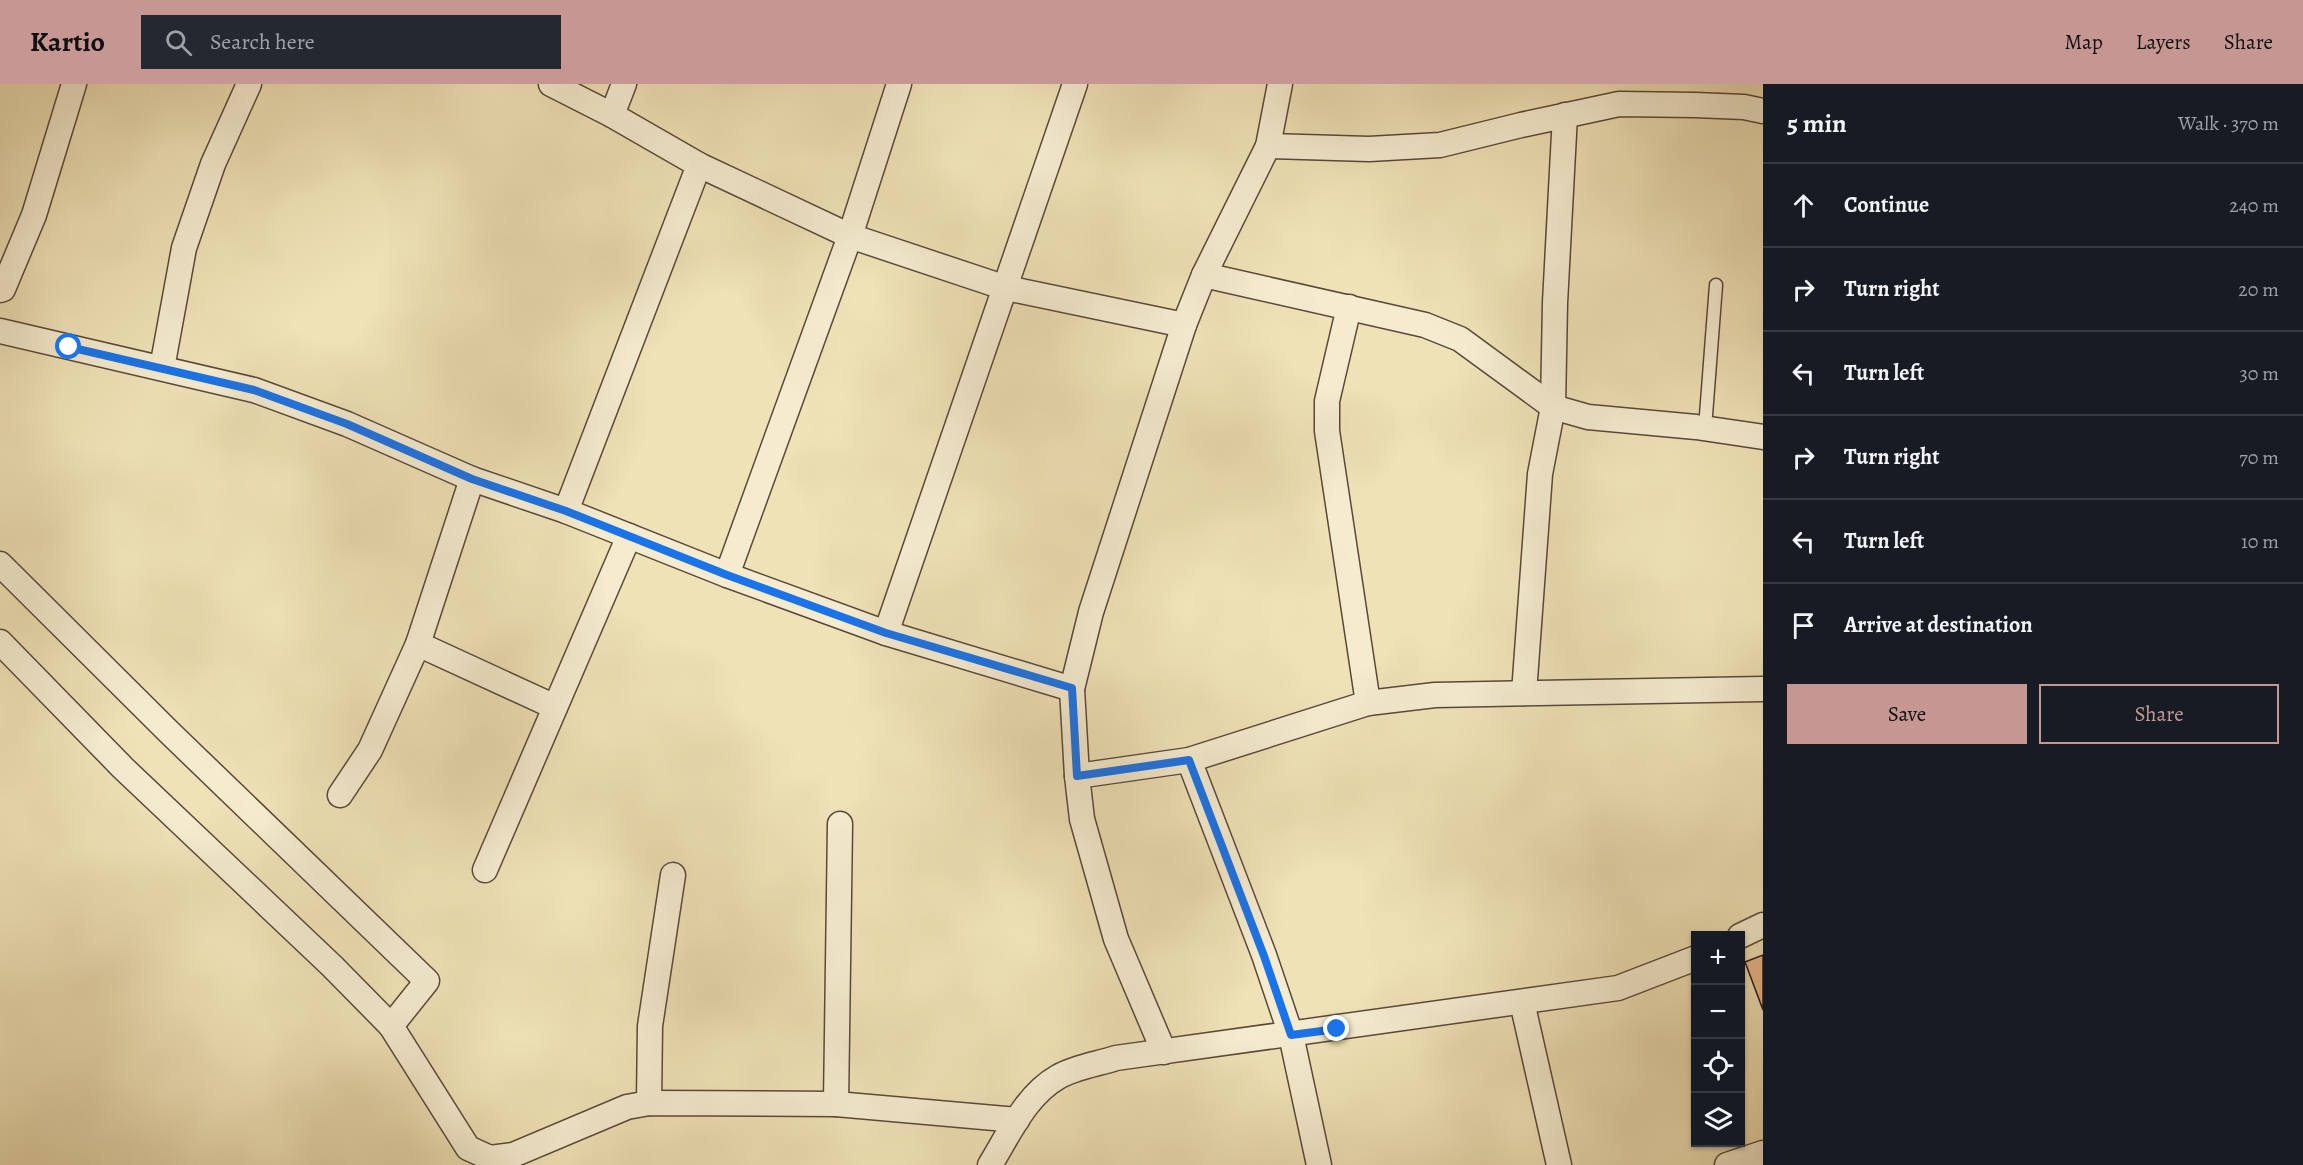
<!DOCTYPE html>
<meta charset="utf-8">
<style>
body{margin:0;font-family:Alegreya,serif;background:#242831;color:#f1f3f6}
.controls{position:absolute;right:18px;bottom:18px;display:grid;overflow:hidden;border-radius:0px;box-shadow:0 2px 4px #0004}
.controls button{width:54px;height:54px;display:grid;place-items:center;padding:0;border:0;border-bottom:2px solid #363941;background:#171b24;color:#f1f3f6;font:30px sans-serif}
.stop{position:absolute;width:18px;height:18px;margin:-14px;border:4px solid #1a73e8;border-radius:50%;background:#fff}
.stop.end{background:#1a73e8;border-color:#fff;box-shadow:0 2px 6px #0008}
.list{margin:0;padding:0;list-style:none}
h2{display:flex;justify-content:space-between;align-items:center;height:78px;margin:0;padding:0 24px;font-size:26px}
h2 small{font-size:20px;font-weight:400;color:#9ea1a6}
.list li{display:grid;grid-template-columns:39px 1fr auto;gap:18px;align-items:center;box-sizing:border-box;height:84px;padding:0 24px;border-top:2px solid #363941}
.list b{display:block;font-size:22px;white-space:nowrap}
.list em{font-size:20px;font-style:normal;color:#9ea1a6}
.actions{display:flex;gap:12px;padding:18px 24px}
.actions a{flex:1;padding:14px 0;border:2px solid #c59692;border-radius:0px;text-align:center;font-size:21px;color:#c59692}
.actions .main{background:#c59692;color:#111}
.icon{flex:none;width:33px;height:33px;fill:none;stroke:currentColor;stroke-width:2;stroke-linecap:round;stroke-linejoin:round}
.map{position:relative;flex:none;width:1763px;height:1081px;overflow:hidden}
header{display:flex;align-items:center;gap:36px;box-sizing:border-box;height:84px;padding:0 30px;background:#c59692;color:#111}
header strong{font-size:28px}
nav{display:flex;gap:33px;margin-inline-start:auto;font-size:21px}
.search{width:420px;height:54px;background:#242831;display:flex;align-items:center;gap:15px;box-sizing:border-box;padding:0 21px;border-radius:0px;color:#9ea1a6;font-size:22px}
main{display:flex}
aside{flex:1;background:#171b24}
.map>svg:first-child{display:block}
.building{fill:#e7b88b;stroke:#271610;stroke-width:1.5}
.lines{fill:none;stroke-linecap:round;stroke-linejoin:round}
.service-casing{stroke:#59493a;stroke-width:15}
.minor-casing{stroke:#59493a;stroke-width:27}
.service{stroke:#f5ecd0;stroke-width:12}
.minor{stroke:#f5ecd0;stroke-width:24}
.route{stroke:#1a73e8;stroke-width:8}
</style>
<header>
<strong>Kartio</strong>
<div class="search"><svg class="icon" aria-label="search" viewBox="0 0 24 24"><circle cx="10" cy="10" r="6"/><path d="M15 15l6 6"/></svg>Search here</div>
<nav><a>Map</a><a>Layers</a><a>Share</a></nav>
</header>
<main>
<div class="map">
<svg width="1763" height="1081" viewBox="0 0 1763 1081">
<rect width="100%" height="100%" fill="#efe2b7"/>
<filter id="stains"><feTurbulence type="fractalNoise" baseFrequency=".00333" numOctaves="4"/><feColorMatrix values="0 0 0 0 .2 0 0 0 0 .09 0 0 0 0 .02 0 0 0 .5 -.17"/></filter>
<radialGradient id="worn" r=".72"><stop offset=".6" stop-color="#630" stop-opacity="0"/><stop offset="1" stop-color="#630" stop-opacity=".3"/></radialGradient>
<polygon class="building" points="1763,871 1763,926 1745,878"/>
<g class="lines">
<defs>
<polyline id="service" points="1705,344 1716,201"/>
<g id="minor">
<polyline points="551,0 612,31 699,81 850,152 899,0"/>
<polyline points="612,31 624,0"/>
<polyline points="1268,62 1369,65 1440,61 1521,41 1619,20 1695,21 1744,23 1763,27"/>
<polyline points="1204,191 1425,241 1460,255 1553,323 1588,333 1696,343 1763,353"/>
<polyline points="0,206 3,205 34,131 74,0"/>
<polyline points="1349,223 1327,317 1327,347 1368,619"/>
<polyline points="0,247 254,306 347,340 472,395 566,427 727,491 886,549 1072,605"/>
<polyline points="162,284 184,164 213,80 249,0"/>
<polyline points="566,427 699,81"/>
<polyline points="0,480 171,650 427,897 391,942 332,882 123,684 0,558"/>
<polyline points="727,491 850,152 1006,204 1184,241"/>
<polyline points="886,549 1075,0"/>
<polyline points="418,560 555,623"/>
<polyline points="1524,609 1540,390 1553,323 1555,219 1565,31"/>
<polyline points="1189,676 1264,871 1291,951 1319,1081"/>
<polyline points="1077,692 1189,676 1368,619 1435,611 1763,605"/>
<polyline points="340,711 370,666 418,560 472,395"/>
<polyline points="485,786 629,452"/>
<polyline points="1740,852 1763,841"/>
<polyline points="1522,918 1559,1081"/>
<polyline points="391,942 468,1064 490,1074 513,1071 627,1023 649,1019 836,1020 1017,1036"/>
<polyline points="1164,968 1116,855 1082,735 1077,692 1072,605 1091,528 1184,241 1204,191 1268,62 1280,0"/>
<polyline points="649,1019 650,942 673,791"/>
<polyline points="836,1020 840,740"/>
<path d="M990 1081C1009 1050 1026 1011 1058 993 1075 983 1098 980 1116 974L1618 904 1696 874"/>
<polyline points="1727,1081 1763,1069"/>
</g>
</defs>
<use href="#service" class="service-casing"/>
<use href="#minor" class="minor-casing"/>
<use href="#service" class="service"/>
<use href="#minor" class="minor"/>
</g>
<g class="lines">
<polyline class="route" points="69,263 254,306 347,340 472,395 566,427 727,491 886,549 1072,604 1077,692 1189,676 1264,872 1291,951 1337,945"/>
</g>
<rect width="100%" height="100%" filter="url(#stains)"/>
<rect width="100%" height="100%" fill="url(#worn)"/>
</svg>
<div class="controls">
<button>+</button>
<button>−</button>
<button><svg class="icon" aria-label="locate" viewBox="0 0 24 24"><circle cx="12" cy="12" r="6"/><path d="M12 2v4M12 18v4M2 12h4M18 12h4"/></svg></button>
<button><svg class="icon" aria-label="layers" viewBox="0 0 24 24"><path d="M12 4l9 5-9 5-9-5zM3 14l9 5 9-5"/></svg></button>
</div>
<div class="stop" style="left:69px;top:263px"></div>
<div class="stop end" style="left:1337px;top:945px"></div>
</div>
<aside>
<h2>5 min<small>Walk · 370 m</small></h2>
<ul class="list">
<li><svg class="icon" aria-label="ahead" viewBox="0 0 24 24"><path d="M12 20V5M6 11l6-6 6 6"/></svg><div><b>Continue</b></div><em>240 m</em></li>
<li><svg class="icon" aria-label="right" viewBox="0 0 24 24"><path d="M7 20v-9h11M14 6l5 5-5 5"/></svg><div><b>Turn right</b></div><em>20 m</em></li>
<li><svg class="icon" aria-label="left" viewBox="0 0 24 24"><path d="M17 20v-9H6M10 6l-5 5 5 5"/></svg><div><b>Turn left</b></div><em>30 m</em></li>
<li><svg class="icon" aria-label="right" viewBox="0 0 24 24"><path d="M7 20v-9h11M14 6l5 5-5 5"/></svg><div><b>Turn right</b></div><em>70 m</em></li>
<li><svg class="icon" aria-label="left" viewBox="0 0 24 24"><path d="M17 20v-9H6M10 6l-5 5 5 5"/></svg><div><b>Turn left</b></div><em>10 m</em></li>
<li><svg class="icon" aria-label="arrive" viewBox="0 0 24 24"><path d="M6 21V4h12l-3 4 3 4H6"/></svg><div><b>Arrive at destination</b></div></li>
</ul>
<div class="actions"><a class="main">Save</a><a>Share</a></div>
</aside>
</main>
